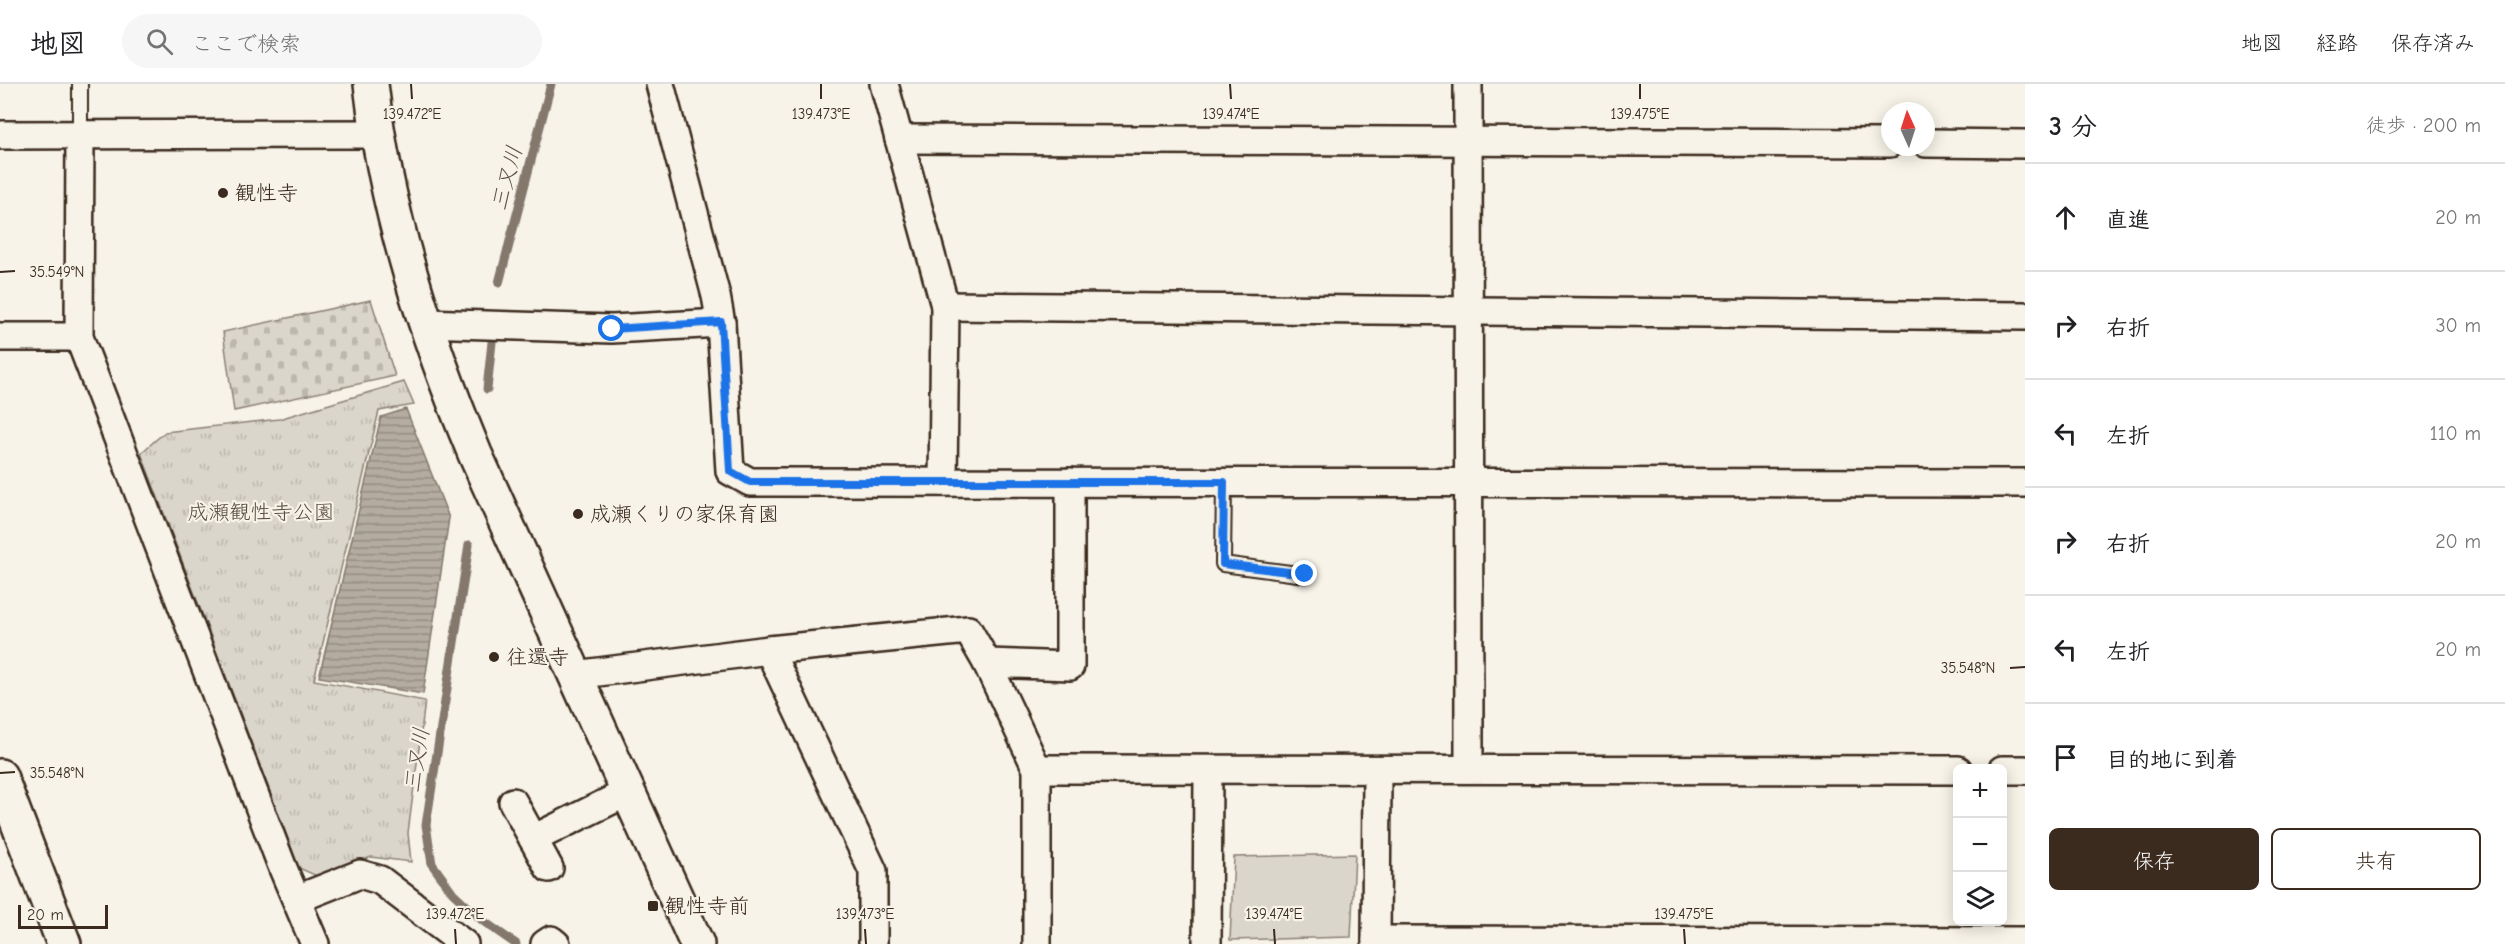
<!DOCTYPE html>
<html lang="ja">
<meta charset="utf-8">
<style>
body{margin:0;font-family:"Comic Neue","Klee One",sans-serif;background:#f6f6f6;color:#202124}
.controls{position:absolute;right:18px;bottom:18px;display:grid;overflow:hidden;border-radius:9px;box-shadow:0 3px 15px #0003}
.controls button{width:54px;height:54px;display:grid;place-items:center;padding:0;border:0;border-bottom:2px solid #e0e0e0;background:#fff;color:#202124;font:30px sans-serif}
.compass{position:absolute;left:1881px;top:18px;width:54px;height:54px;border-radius:50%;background:#fff;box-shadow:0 3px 15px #0003;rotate:357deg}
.scale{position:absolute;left:18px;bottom:15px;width:90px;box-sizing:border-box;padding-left:6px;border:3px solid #3b2a1e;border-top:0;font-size:16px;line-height:21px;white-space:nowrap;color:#3b2a1e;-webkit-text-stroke:4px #f7f3e8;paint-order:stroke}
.stop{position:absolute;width:18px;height:18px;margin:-14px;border:4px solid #1a73e8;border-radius:50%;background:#fff}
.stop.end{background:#1a73e8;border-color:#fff;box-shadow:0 2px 6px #0008}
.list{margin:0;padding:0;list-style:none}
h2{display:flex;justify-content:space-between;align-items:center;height:78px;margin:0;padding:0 24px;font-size:26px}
h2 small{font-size:20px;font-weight:400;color:#757577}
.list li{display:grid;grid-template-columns:39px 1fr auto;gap:18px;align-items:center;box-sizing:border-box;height:108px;padding:0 24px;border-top:2px solid #e0e0e0}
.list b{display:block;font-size:22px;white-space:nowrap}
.list em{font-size:20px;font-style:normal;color:#757577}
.actions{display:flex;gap:12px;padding:18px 24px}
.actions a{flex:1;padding:14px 0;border:2px solid #3b2a1e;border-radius:9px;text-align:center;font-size:21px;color:#3b2a1e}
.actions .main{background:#3b2a1e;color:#fff}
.icon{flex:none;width:33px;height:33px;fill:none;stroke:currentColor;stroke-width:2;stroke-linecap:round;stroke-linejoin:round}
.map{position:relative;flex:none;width:2025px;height:860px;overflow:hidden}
header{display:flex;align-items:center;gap:36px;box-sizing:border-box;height:84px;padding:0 30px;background:#fff;border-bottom:2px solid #e0e0e0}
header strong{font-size:28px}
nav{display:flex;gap:33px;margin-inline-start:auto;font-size:21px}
.search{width:420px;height:54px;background:#f6f6f6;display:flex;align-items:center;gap:15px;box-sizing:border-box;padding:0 21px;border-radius:33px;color:#757577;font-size:22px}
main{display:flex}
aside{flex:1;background:#fff}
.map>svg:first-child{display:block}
.green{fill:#dbd6cb;stroke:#8b8074;stroke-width:1.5}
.cemetery{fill:url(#cemetery-stones);stroke:#8b8074;stroke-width:1.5}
.park{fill:url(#park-tufts);stroke:#8b8074;stroke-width:1.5}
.water{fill:url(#water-rules);stroke:#84786c;stroke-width:1.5}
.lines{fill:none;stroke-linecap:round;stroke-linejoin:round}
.stream{stroke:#84786c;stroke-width:9}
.lane-casing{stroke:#3b2a1e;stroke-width:18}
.street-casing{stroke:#3b2a1e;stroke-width:32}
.secondary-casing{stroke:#3b2a1e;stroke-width:38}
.lane{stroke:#f7f3e8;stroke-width:14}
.street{stroke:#f7f3e8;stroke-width:27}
.secondary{stroke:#f7f3e8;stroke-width:33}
.route{stroke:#1a73e8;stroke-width:8}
.ticks{fill:none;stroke:#3b2a1e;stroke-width:2}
.poi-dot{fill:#3b2a1e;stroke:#f7f3e8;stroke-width:2}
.labels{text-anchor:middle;stroke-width:4.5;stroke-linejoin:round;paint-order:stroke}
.poi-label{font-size:21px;fill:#3b2a1e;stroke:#f7f3e8;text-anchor:start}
.park-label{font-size:21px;fill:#5b4c41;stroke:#f7f3e8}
.water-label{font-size:22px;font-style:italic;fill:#5f5145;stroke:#f7f3e8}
.ticks-label{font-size:15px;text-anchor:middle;fill:#3b2a1e;stroke:#f7f3e8;stroke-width:4.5;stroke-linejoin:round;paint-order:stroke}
</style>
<header>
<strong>地図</strong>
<div class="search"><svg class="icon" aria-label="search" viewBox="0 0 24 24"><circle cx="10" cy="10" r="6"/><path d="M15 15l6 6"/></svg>ここで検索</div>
<nav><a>地図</a><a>経路</a><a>保存済み</a></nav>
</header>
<main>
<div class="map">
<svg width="2025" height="860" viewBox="0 0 2025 860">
<defs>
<pattern id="cemetery-stones" width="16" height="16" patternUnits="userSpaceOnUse" patternTransform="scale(1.5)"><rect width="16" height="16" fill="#dbd6cb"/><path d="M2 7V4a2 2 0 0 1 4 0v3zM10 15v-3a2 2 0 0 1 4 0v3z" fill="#bdb8ae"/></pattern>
<pattern id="park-tufts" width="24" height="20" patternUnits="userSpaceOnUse" patternTransform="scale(1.5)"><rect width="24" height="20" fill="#dbd6cb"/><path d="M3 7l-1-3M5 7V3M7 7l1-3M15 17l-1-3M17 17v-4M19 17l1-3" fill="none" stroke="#bdb8ae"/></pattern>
<pattern id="water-rules" width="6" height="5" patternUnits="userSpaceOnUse" patternTransform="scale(1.5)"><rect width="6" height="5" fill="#b4aca0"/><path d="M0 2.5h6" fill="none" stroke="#948c82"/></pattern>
</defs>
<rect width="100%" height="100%" fill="#f7f3e8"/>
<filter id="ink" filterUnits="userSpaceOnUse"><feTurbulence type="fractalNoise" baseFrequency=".0167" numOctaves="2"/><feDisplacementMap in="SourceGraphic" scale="12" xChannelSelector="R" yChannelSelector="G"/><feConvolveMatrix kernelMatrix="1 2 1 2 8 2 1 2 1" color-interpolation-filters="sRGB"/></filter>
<g filter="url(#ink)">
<polygon class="green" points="1355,770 1351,853 1230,856 1234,773"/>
<polygon class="cemetery" points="371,216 395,292 234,327 223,248"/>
<polygon class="park" points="404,298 414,321 379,327 314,596 425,617 408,749 411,778 371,773 319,793 299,784 141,369 165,348 279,335"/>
<polygon class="water" points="406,325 449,434 423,610 319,593 381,333"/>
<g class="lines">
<g class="stream">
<polyline points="499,199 551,0"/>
<polyline points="487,305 492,258"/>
<polyline points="469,461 426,741 432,780 453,809 483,837 516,860"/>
</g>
<defs>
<g id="lane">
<polyline points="80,0 80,52"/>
<polyline points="1224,398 1223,480 1305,491"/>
</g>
<g id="street">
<polyline points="660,0 716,212 721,239 730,387 750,398 2025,399"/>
<polyline points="884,0 945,222 943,398"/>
<polyline points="1468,0 1469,684"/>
<polyline points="0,51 377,50"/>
<polyline points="80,52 79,253 282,782 315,860"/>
<polyline points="899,55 1890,59"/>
<polyline points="1926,59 2025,60"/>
<polyline points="945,222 2025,232"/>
<polyline points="424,239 612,245 721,239"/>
<polyline points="0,253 79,253"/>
<polyline points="769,566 873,787 873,860"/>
<polyline points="987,579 1070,582 1070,398"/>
<polyline points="575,591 769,566 968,546 987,579 1037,685 1037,860"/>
<polyline points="1037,685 1958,686"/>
<polyline points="2002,686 2025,686"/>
<polyline points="513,718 549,784"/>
<polyline points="533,755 628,708"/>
<polyline points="297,815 360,790 380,796 464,860"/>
<polyline points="1376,856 2025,857"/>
<polyline points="545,860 551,856 556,860"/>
<polyline points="1207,860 1208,686"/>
<polyline points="1376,860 1377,686"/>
</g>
<g id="secondary">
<path d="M371 0C386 129 425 250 475 370L697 860"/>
<polyline points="0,692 64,860"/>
</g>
</defs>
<use href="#lane" class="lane-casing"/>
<use href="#street" class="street-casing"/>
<use href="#secondary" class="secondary-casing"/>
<use href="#lane" class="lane"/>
<use href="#street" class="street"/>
<use href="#secondary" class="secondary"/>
</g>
</g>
<g class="lines" filter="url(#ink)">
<polyline class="route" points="612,245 721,238 730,387 750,398 1224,398 1223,480 1305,490"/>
</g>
<path class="ticks" d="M411 0 412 15M821 0V15M1230 0 1231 15M1640 0V15M0 188 15 187M2010 584 2025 583M0 689 15 688M455 845 456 860M865 845 866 860M1274 845 1275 860M1684 845 1685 860"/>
<g class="poi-dot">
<circle cx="223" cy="109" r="6"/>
<circle cx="578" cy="430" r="6"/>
<circle cx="494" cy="573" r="6"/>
<rect x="647" y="816" width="12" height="12" rx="3"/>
</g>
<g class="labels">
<g class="poi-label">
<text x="235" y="116">観性寺</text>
<text x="590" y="437">成瀬くりの家保育園</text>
<text x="506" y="580">往還寺</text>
<text x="665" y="829">観性寺前</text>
</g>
<g class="park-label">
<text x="261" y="435">成瀬観性寺公園</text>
</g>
<g class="water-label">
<text transform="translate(506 94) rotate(-75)" y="8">三又川</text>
<text transform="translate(416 676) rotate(-81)" y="8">三又川</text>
</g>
</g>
<g class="ticks-label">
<text x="412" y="35">139.472°E</text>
<text x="821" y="35">139.473°E</text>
<text x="1231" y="35">139.474°E</text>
<text x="1640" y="35">139.475°E</text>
<text x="57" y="193">35.549°N</text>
<text x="1968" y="589">35.548°N</text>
<text x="57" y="694">35.548°N</text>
<text x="455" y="835">139.472°E</text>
<text x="865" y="835">139.473°E</text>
<text x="1274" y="835">139.474°E</text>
<text x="1684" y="835">139.475°E</text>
</g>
</svg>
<div class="controls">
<button>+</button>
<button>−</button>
<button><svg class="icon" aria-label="layers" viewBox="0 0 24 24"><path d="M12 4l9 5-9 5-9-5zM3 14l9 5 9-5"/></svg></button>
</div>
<svg class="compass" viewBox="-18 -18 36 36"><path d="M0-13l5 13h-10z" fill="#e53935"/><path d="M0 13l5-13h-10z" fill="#757577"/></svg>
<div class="scale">20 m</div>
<div class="stop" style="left:612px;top:245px"></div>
<div class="stop end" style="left:1305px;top:490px"></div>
</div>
<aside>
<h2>3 分<small>徒歩 · 200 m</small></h2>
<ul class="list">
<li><svg class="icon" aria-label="ahead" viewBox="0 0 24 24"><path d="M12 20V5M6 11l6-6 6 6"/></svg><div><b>直進</b></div><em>20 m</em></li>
<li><svg class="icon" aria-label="right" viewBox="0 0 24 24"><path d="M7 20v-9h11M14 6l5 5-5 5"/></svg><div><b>右折</b></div><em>30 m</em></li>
<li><svg class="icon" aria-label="left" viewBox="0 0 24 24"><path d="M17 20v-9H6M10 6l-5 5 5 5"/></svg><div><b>左折</b></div><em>110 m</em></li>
<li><svg class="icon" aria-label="right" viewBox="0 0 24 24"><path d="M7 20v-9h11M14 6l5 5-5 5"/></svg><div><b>右折</b></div><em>20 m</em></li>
<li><svg class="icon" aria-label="left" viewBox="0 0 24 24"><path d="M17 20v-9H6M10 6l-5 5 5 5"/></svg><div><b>左折</b></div><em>20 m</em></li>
<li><svg class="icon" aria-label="arrive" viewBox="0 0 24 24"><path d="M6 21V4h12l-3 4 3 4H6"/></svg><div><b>目的地に到着</b></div></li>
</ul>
<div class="actions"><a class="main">保存</a><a>共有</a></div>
</aside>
</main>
